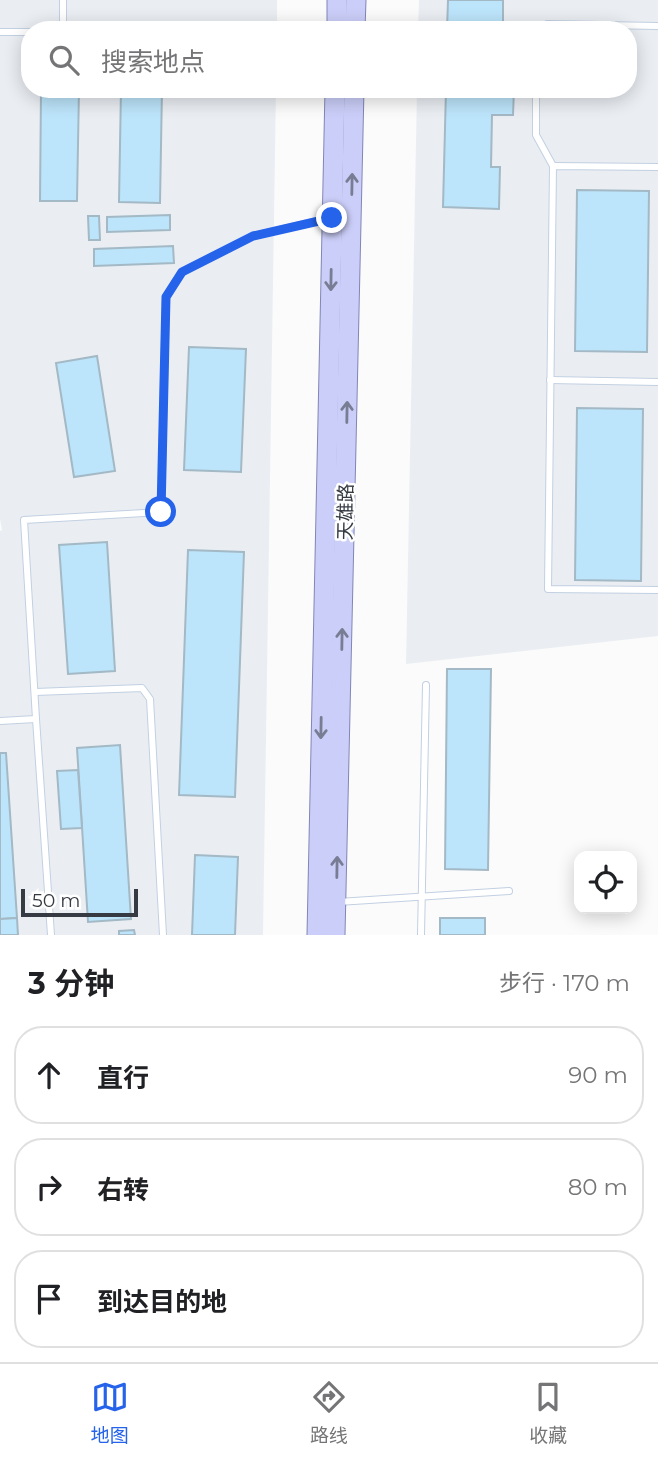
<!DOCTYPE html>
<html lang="zh">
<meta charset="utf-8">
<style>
body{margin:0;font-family:Montserrat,"Noto Sans SC",sans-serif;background:#f2f2f2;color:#202124}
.controls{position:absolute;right:21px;bottom:21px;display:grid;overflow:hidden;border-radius:14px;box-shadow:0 4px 18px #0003}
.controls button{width:63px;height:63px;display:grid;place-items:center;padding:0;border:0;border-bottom:2px solid #e0e0e0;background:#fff;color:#202124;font:35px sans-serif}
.scale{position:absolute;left:21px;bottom:18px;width:117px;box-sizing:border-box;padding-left:7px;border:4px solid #363b43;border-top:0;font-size:19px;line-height:24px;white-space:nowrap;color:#363b43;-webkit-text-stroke:5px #fff;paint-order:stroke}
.stop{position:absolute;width:21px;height:21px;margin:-16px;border:5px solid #2563eb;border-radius:50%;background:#fff}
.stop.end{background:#2563eb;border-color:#fff;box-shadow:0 2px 7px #0008}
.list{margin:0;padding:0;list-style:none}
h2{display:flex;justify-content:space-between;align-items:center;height:91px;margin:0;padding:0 28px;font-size:30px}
h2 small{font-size:23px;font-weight:400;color:#757577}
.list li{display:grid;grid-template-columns:46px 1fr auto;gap:21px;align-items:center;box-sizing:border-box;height:98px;margin:0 14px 14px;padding:0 14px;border:2px solid #e0e0e0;border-radius:28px}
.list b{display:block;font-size:26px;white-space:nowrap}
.list em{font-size:23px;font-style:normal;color:#757577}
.icon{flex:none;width:38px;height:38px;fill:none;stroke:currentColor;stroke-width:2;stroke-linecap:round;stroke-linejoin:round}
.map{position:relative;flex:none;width:658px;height:935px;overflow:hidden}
.search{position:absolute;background:#fff;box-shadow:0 4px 18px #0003;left:21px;right:21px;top:21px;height:77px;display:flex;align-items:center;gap:18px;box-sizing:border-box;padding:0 24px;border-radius:28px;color:#757577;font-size:26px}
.sheet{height:427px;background:#fff}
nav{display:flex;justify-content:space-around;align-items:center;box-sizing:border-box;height:98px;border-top:2px solid #e0e0e0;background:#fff;font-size:19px;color:#757577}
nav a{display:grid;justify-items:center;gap:4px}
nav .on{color:#2563eb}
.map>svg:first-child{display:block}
.built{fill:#eaeef3}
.building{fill:#bce4fa;stroke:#a3b9c5;stroke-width:2}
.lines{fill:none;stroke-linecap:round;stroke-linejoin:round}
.service-casing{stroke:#c2d0e2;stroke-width:8}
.primary-casing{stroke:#8086b6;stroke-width:21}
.service{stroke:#fff;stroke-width:6}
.primary{stroke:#cbcef8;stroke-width:19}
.oneway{stroke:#797d94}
.route{stroke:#2563eb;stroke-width:9}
.labels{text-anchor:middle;stroke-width:5;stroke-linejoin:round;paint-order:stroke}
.street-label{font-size:19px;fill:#363b43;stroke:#fff}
</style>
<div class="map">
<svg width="658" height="935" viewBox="0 0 658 935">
<rect width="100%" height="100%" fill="#fbfbfb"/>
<g class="built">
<polygon points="0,0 277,0 277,30 30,30 30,89 276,89 263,935 0,935 0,531 2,530 0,519"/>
<polygon points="419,0 658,0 658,636 406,664 417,89 628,89 628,30 418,30"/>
</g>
<g class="building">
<polygon points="448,0 503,0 503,24 494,24 493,30 447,30"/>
<polygon points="41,89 79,89 77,201 40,201"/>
<polygon points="121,89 162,89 160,203 119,202"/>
<polygon points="446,89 514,89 513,115 492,115 491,167 500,167 499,209 443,207"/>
<polygon points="577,190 649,191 647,352 575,351"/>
<polygon points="170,215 170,230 107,232 107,217"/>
<polygon points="88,216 99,216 100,240 89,240"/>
<polygon points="173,246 174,263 94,266 94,249"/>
<polygon points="189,347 246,349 241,472 184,470"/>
<polygon points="97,356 115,471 74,477 56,363"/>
<polygon points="577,408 643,409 641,581 575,580"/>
<polygon points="107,542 115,671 68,674 59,545"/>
<polygon points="188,550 244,552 235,797 179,795"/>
<polygon points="447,669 491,669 488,870 445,869"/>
<polygon points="120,745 131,919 88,922 77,748"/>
<polygon points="0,753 6,753 17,918 0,919"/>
<polygon points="78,770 82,828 61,829 57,771"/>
<polygon points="195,855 238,857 235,935 192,935"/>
<polygon points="17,918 18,935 0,935 0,919"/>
<rect x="440" y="918" width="45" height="17"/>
<polygon points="134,930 135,935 119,935 119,931"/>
</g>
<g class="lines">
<defs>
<g id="service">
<polyline points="63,30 63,0"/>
<polyline points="541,30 547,24 658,26"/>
<polyline points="0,32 30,32"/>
<polyline points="536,89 536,135 553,166"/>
<polyline points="658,167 553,166 548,589 658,590"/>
<polyline points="550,380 658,382"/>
<polyline points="35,692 142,688 150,699 163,935"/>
<polyline points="36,719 51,935"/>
<polyline points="0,721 36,719 24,520 161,512 166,297 182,272 253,236 330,218"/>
<polyline points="338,902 509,891"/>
<polyline points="421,935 426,685"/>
</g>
<g id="primary">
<polyline points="337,30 337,0"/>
<polyline points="355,30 356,0"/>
<polyline points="317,935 335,89"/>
<polyline points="335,935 354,89"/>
</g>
</defs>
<use href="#service" class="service-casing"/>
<use href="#primary" class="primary-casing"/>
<use href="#service" class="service"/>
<use href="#primary" class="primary"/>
</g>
<defs><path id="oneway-shaft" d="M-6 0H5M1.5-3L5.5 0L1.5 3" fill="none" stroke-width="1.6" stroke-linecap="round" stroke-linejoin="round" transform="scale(1.75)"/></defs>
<g class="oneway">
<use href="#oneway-shaft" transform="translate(352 184) rotate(-89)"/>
<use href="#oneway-shaft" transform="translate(331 280) rotate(91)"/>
<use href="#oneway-shaft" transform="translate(347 412) rotate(-89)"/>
<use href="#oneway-shaft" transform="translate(342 639) rotate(-89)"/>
<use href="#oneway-shaft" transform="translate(321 728) rotate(91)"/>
<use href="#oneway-shaft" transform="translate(337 867) rotate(-89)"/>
</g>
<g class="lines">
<polyline class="route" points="161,512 166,297 182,272 253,236 332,218"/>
</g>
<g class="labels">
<g class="street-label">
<text transform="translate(345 512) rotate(-89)" y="7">天雄路</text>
</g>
</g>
</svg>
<div class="controls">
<button><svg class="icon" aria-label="locate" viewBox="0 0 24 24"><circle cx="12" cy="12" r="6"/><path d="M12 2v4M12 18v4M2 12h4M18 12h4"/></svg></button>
</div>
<div class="scale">50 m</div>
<div class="stop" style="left:161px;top:512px"></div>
<div class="stop end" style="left:332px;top:218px"></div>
<div class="search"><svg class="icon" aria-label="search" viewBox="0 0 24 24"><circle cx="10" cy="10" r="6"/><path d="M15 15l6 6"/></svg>搜索地点</div>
</div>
<section class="sheet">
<h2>3 分钟<small>步行 · 170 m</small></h2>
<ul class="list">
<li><svg class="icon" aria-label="ahead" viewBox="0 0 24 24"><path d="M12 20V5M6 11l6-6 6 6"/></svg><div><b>直行</b></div><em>90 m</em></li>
<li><svg class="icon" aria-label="right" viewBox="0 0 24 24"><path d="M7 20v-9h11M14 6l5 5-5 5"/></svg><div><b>右转</b></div><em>80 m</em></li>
<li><svg class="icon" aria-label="arrive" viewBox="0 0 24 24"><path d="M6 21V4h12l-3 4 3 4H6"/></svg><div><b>到达目的地</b></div></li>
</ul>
</section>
<nav>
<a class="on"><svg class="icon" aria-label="map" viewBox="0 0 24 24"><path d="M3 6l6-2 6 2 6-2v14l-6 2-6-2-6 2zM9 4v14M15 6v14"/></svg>地图</a>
<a><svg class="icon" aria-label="directions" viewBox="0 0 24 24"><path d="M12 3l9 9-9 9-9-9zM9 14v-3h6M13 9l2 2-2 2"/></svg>路线</a>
<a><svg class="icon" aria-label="saved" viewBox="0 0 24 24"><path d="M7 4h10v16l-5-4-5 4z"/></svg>收藏</a>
</nav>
